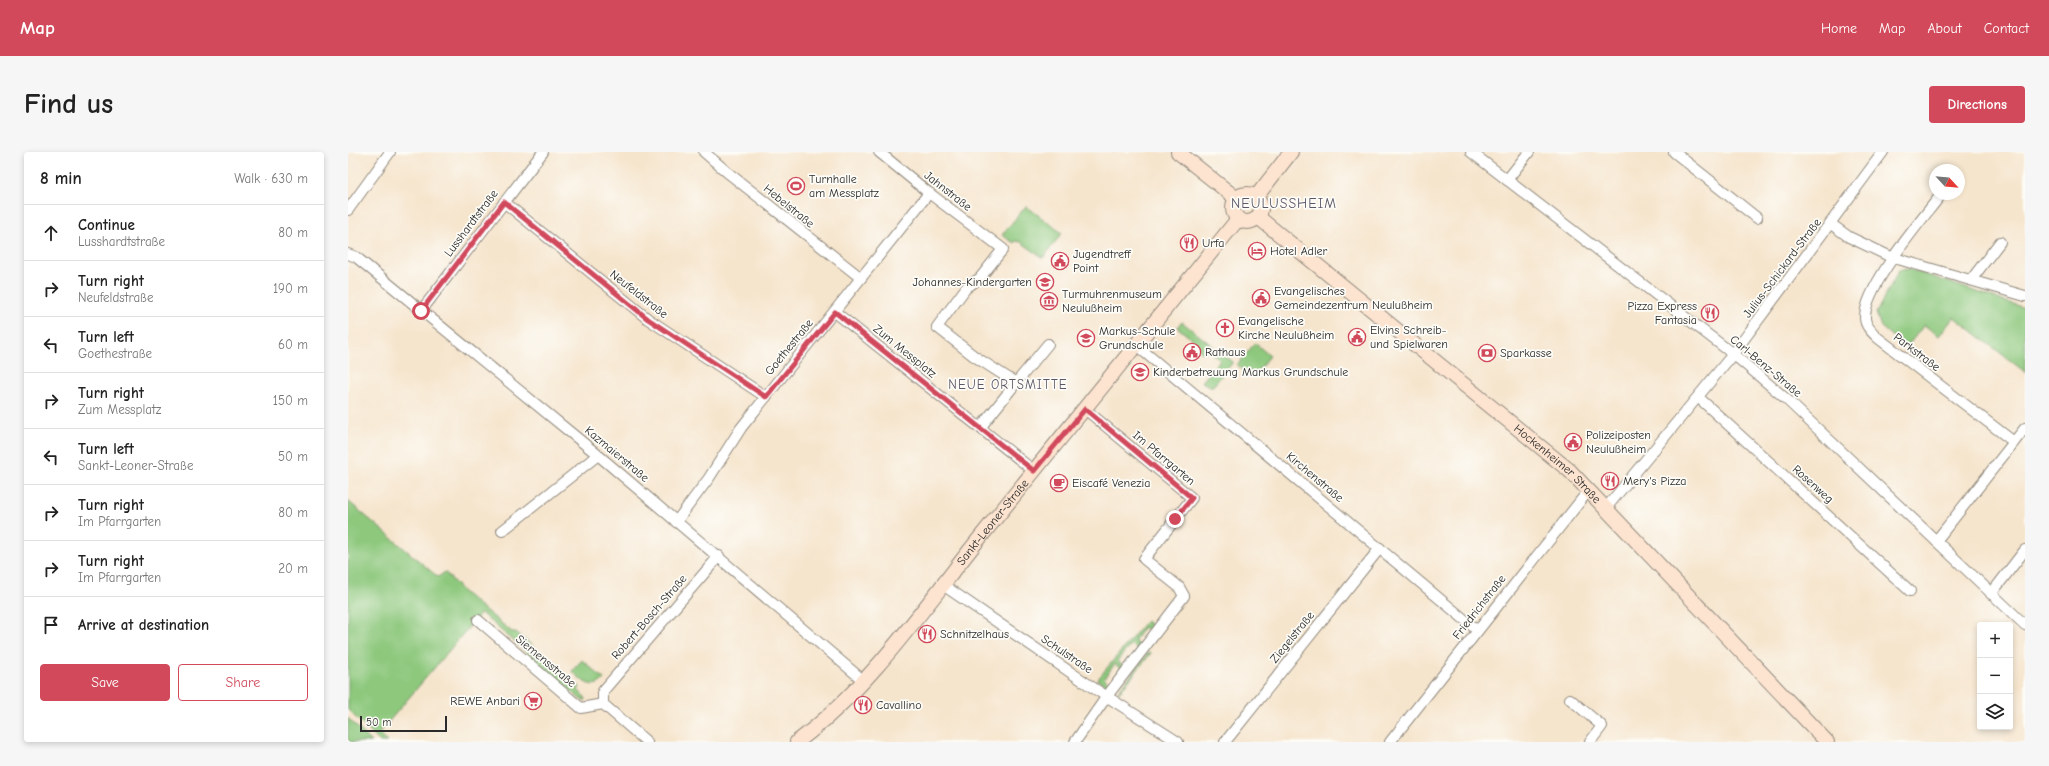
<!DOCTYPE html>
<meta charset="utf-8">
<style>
body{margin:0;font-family:"Comic Neue",sans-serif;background:#f6f6f6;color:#222}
.controls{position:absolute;right:12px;bottom:12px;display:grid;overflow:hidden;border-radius:4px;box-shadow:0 2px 6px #0003}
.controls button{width:36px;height:36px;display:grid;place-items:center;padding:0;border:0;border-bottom:1px solid #e0e0e0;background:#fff;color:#222;font:20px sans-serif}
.compass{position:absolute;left:1581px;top:12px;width:36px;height:36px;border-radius:50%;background:#fff;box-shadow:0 2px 6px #0003;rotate:116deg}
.scale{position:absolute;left:12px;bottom:10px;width:87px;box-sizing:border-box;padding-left:4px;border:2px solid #2b2b2b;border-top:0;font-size:11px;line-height:14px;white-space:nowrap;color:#2b2b2b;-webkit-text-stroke:3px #fdfcf7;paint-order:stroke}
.stop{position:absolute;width:12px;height:12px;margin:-9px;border:3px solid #d1495b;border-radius:50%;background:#fff}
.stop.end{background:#d1495b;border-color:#fff;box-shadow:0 1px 4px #0008}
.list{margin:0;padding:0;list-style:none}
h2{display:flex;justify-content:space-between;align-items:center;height:52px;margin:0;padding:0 16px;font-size:17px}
h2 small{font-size:13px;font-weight:400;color:#767676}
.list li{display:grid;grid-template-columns:26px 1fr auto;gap:12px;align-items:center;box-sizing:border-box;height:56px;padding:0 16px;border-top:1px solid #e0e0e0}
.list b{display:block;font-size:15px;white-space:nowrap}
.list p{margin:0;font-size:13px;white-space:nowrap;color:#767676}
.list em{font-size:13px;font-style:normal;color:#767676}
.actions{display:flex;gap:8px;padding:12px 16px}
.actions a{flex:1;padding:9px 0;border:1px solid #d1495b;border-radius:4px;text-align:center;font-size:14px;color:#d1495b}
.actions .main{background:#d1495b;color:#fff}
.icon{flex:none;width:22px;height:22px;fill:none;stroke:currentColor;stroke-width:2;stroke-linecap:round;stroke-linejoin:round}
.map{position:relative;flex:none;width:1677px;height:590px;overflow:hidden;border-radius:4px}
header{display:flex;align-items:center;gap:24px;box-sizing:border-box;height:56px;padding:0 20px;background:#d1495b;color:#fff}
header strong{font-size:19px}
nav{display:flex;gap:22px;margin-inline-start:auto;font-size:14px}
.intro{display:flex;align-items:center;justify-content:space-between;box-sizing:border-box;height:96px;padding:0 24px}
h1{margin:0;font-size:28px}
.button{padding:10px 18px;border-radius:4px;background:#d1495b;color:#fff;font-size:14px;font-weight:700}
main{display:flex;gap:24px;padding:0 24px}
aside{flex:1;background:#fff;border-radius:4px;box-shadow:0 2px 6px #0003}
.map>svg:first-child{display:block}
.green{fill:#8dc87d;stroke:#5c7a54}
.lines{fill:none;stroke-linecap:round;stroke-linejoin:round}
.street-casing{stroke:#90887c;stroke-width:12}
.secondary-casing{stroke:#90887c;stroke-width:16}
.street{stroke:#fff;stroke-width:10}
.secondary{stroke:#fde4d0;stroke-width:14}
.route{stroke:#d1495b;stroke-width:5}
.labels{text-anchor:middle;stroke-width:3.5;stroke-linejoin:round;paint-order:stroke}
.poi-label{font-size:12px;fill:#2b2b2b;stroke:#fdfcf7;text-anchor:start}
.street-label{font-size:12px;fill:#2b2b2b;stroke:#fdfcf7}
.neighbourhood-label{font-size:13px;letter-spacing:1px;fill:#5c5666;stroke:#fdfcf7}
.quarter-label{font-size:14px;letter-spacing:1px;fill:#5c5666;stroke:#fdfcf7}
</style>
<header>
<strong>Map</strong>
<nav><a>Home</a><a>Map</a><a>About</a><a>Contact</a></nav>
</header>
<div class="intro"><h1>Find us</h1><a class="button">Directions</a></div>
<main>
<aside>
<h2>8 min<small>Walk · 630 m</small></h2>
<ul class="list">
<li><svg class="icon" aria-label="ahead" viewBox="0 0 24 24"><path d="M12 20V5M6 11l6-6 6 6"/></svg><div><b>Continue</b><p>Lusshardtstraße</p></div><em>80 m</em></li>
<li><svg class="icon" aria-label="right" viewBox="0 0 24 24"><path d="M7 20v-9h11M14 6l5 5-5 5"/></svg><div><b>Turn right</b><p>Neufeldstraße</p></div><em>190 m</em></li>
<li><svg class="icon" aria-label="left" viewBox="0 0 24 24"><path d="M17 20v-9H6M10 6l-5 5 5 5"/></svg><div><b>Turn left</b><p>Goethestraße</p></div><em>60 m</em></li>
<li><svg class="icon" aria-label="right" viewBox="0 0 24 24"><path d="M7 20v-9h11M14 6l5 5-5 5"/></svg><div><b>Turn right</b><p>Zum Messplatz</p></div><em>150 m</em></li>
<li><svg class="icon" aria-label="left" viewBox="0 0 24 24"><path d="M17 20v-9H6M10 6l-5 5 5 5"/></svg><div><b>Turn left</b><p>Sankt-Leoner-Straße</p></div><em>50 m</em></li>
<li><svg class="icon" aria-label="right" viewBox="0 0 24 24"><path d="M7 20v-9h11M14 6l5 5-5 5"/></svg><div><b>Turn right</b><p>Im Pfarrgarten</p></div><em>80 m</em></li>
<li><svg class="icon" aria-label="right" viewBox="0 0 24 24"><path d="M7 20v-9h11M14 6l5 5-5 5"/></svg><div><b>Turn right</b><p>Im Pfarrgarten</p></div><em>20 m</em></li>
<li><svg class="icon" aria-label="arrive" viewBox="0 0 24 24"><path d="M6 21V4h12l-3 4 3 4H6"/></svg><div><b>Arrive at destination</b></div></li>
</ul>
<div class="actions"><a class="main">Save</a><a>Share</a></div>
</aside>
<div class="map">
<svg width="1677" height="590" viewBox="0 0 1677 590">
<rect width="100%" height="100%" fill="#fdfcf7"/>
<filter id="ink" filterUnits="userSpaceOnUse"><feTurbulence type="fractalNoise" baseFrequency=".025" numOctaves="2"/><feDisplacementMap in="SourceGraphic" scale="8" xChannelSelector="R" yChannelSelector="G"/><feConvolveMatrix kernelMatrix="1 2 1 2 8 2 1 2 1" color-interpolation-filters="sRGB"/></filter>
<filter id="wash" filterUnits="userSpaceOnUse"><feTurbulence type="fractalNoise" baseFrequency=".012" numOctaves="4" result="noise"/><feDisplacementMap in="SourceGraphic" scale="16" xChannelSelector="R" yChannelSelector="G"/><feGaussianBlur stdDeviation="0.9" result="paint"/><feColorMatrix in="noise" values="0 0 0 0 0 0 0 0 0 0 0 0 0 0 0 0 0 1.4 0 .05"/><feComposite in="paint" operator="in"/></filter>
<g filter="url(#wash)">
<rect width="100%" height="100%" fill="#f6e5cd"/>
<g class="green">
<polygon points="678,54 714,81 695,106 673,90 667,89 666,91 654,83"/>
<polygon points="1561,117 1677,156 1677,220 1606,165 1591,184 1576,173 1558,196 1533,175 1528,161 1551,118"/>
<polygon points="834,170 885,210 865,234 861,234 854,230 872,208 858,197 854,201 850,197 852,194 829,175"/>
<polygon points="907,191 922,204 905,225 889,213"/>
<polygon points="0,349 90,425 97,420 116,441 164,480 168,480 232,535 230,538 237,545 238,548 233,548 133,461 31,581 39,590 32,590 0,558"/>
<polygon points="798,469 806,476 803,480 796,475 786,489 792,494 789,497 783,492 769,509 775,514 773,517 767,512 756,526 762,532 757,533 749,528"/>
<polygon points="801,500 803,501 770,542 771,538"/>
<path d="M234 508 256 527C245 540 233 528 224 519Z"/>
<polygon points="0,566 24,590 2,590 0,588"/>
</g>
</g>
<g filter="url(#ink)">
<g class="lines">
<defs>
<g id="street">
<polyline points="356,0 379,20 513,126"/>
<polyline points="531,0 581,41 655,97 632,126 618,136 589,175 626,204 668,231 632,276"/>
<polyline points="1123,0 1385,202 1437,246 1677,473"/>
<polyline points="1326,0 1409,66"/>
<polyline points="1159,28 1181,0"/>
<path d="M1592 44C1573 69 1516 135 1517 166 1517 174 1525 181 1530 186L1666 290"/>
<polyline points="156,50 300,167 418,245"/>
<polyline points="0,58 42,0"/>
<polyline points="1483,72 1501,85 1543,105 1677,144"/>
<polyline points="0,102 8,105 250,303 516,529"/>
<polyline points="1623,128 1652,90"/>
<polyline points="73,159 195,0"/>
<polyline points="487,160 686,319"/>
<polyline points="788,193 1129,478"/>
<polyline points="668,231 700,192"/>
<polyline points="1350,245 1562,439"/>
<polyline points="1258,356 1385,202 1535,0"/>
<polyline points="328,370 361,326 393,276 581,41"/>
<polyline points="154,379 250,303"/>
<polyline points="1588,389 1677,276"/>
<polyline points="595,433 744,535 830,590"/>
<polyline points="1643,442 1677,398"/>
<polyline points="130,468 233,556 255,552"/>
<polyline points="1222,547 1254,574 1242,590"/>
<polyline points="299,590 255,552 255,539 371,404"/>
<polyline points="727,590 759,544 836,444 831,435 796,407 844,346 737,257"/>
<polyline points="877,590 1032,396"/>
<polyline points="1042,590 1241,338"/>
</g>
<g id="secondary">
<polyline points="830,0 889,47"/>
<circle cx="899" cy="56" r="14"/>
<polyline points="908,45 943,0"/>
<path id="s1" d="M910 65 1222 319 1479 590"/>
<path id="s2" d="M449 590C521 536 574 458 630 388 717 281 804 174 890 67"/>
</g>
</defs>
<use href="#street" class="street-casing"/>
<use href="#secondary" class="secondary-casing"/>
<use href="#street" class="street"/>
<use href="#secondary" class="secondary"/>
</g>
</g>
<g class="lines" filter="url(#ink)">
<polyline class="route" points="73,159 156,50 300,167 418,245 487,160 686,319 737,257 844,346 827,367"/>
</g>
<defs>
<symbol id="stadium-ring" viewBox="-11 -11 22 22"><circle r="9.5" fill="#fdfcf7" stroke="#d1495b" stroke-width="1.5"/><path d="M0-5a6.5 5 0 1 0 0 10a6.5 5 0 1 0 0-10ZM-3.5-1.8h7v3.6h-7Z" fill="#d1495b"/></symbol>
<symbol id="restaurant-ring" viewBox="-11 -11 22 22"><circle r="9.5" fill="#fdfcf7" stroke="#d1495b" stroke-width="1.5"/><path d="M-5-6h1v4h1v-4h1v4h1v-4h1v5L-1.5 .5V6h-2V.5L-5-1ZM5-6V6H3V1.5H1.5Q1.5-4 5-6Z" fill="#d1495b"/></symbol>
<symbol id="hotel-ring" viewBox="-11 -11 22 22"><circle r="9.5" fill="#fdfcf7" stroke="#d1495b" stroke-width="1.5"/><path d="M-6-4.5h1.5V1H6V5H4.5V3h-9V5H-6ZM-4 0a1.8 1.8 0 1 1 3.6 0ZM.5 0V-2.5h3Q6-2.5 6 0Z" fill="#d1495b"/></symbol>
<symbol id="civic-ring" viewBox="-11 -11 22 22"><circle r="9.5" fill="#fdfcf7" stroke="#d1495b" stroke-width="1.5"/><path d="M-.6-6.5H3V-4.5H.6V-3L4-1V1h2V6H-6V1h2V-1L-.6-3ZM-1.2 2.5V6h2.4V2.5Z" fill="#d1495b"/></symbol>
<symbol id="school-ring" viewBox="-11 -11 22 22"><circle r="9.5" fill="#fdfcf7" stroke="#d1495b" stroke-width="1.5"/><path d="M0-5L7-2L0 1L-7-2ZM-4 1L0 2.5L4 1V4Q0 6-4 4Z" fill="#d1495b"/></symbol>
<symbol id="museum-ring" viewBox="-11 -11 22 22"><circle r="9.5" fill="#fdfcf7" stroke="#d1495b" stroke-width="1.5"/><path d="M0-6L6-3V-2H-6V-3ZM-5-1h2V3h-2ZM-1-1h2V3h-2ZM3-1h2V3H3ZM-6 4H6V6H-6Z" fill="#d1495b"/></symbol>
<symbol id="church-ring" viewBox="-11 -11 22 22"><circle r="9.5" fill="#fdfcf7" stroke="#d1495b" stroke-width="1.5"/><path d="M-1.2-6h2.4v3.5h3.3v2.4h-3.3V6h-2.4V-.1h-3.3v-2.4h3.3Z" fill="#d1495b"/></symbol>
<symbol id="bank-ring" viewBox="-11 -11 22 22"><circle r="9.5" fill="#fdfcf7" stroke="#d1495b" stroke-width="1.5"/><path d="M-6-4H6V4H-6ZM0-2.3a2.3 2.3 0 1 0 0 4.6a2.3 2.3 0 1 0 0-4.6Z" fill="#d1495b"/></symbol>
<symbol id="cafe-ring" viewBox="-11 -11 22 22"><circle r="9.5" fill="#fdfcf7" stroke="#d1495b" stroke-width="1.5"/><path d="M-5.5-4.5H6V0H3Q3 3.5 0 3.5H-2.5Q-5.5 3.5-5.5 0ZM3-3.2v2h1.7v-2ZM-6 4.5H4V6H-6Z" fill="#d1495b"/></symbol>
<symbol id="supermarket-ring" viewBox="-11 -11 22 22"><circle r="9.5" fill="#fdfcf7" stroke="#d1495b" stroke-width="1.5"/><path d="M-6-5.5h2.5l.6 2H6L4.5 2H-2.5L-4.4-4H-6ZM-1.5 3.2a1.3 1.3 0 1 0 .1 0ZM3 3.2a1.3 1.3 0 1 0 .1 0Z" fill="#d1495b"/></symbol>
</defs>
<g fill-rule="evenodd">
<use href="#stadium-ring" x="438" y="24" width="20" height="20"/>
<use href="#restaurant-ring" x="831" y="81" width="20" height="20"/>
<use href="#hotel-ring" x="899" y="89" width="20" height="20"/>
<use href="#civic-ring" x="702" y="99" width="20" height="20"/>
<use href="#school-ring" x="687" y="120" width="20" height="20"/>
<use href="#civic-ring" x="903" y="136" width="20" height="20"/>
<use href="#museum-ring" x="691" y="139" width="20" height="20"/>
<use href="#restaurant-ring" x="1352" y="151" width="20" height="20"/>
<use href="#church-ring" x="867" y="166" width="20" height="20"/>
<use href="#civic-ring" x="999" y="175" width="20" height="20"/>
<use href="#school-ring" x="728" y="176" width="20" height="20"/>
<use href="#civic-ring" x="834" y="190" width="20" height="20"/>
<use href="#bank-ring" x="1129" y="191" width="20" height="20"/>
<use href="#school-ring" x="782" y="210" width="20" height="20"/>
<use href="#civic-ring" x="1215" y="280" width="20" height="20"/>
<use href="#restaurant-ring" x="1252" y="319" width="20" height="20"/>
<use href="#cafe-ring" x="701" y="321" width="20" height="20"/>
<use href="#restaurant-ring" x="569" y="472" width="20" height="20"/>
<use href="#supermarket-ring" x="175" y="539" width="20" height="20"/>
<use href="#restaurant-ring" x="505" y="543" width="20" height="20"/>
</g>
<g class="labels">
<g class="poi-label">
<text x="461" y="31">Turnhalle<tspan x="461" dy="14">am Messplatz</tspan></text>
<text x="854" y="95">Urfa</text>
<text x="922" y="103">Hotel Adler</text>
<text x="725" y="106">Jugendtreff<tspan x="725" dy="14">Point</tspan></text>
<text x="684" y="134" text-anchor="end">Johannes-Kindergarten</text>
<text x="926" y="143">Evangelisches<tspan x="926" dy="14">Gemeindezentrum Neulußheim</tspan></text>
<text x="714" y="146">Turmuhrenmuseum<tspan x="714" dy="14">Neulußheim</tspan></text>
<text x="1349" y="158" text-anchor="end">Pizza Express<tspan x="1349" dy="14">Fantasia</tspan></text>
<text x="890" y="173">Evangelische<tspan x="890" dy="14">Kirche Neulußheim</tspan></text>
<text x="1022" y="182">Elvins Schreib-<tspan x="1022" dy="14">und Spielwaren</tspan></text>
<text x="751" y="183">Markus-Schule<tspan x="751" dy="14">Grundschule</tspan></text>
<text x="857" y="204">Rathaus</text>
<text x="1152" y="205">Sparkasse</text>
<text x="805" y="224">Kinderbetreuung Markus Grundschule</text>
<text x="1238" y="287">Polizeiposten<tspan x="1238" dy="14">Neulußheim</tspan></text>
<text x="1275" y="333">Mery's Pizza</text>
<text x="724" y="335">Eiscafé Venezia</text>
<text x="592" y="486">Schnitzelhaus</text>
<text x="172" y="553" text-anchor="end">REWE Anbari</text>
<text x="528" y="557">Cavallino</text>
</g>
<g class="street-label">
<text transform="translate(600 39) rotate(38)" y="4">Jahnstraße</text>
<text transform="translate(441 54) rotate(39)" y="4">Hebelstraße</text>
<text transform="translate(123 71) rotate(-53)" y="4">Lusshardtstraße</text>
<text transform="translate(1434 116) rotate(-53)" y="4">Julius-Schickard-Straße</text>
<text transform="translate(291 142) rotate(38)" y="4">Neufeldstraße</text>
<text transform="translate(441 195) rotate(-51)" y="4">Goethestraße</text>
<text transform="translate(557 199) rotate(39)" y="4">Zum Messplatz</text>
<text transform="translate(1569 200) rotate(37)" y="4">Parkstraße</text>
<text transform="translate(1418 214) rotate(40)" y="4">Carl-Benz-Straße</text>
<text transform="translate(269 302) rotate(40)" y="4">Kazmaierstraße</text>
<text transform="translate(816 306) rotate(40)" y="4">Im Pfarrgarten</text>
<text dy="4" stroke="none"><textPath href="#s1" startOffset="388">Hockenheimer Straße</textPath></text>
<text transform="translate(967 325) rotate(40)" y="4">Kirchenstraße</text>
<text transform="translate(1465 332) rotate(42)" y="4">Rosenweg</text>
<text dy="4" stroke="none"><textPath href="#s2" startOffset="295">Sankt-Leoner-Straße</textPath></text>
<text transform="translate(1131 455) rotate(-52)" y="4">Friedrichstraße</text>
<text transform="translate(301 465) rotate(-49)" y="4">Robert-Bosch-Straße</text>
<text transform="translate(944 485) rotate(-51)" y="4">Ziegelstraße</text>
<text transform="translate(719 502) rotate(34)" y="4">Schulstraße</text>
<text transform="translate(198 509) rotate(40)" y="4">Siemensstraße</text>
</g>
<g class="neighbourhood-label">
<text x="660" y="237">NEUE ORTSMITTE</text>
</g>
<g class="quarter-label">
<text x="936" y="56">NEULUSSHEIM</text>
</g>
</g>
</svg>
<div class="controls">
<button>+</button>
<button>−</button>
<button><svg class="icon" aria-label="layers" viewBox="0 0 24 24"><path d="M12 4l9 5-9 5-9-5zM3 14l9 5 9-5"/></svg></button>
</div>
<svg class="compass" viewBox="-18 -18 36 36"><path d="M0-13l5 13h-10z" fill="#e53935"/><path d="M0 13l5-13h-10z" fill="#767676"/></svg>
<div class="scale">50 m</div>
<div class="stop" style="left:73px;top:159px"></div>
<div class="stop end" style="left:827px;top:367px"></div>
</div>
</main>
